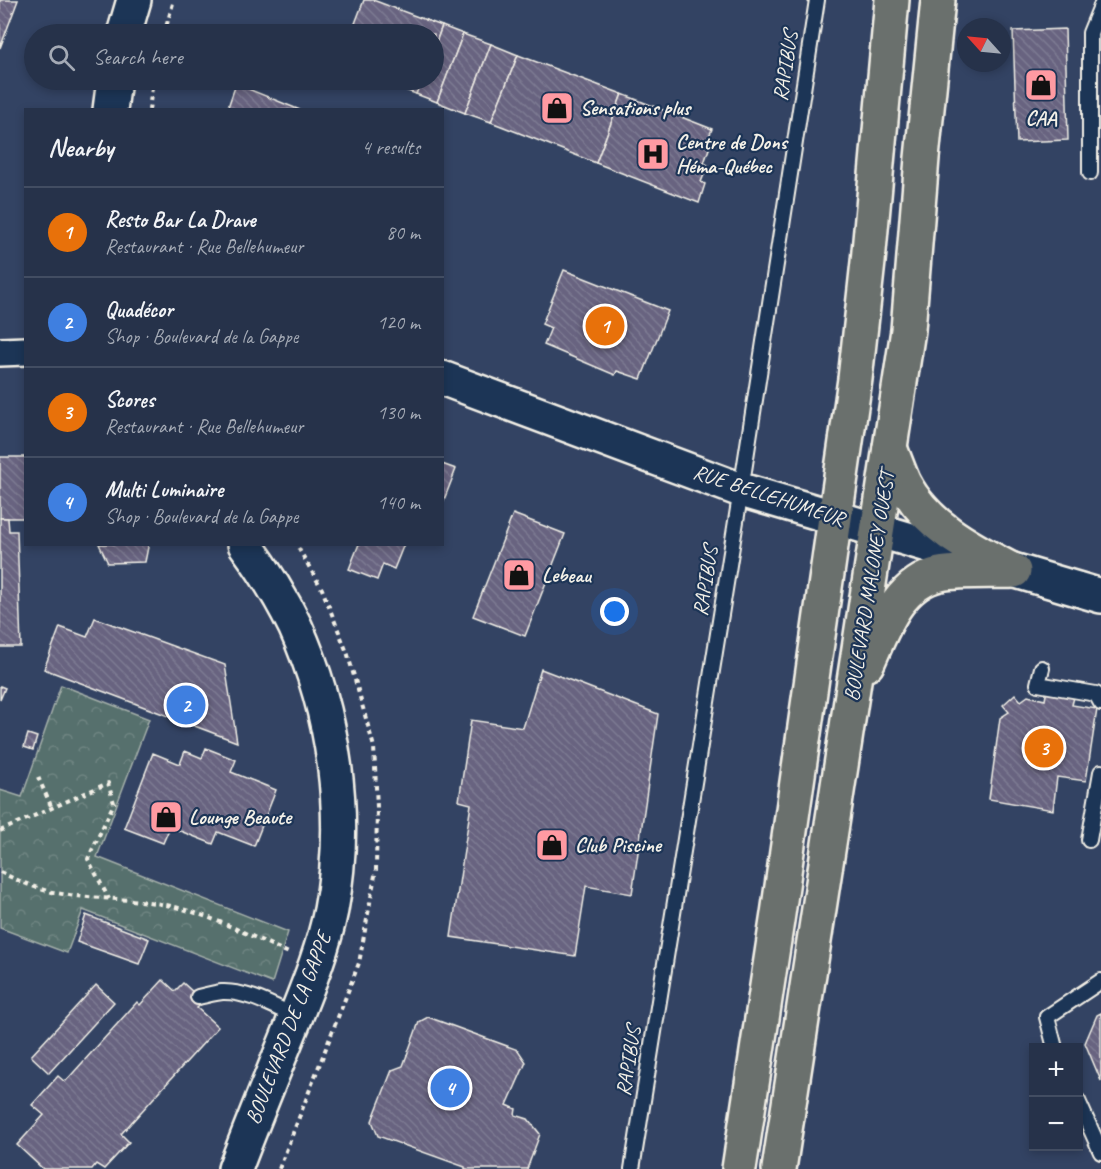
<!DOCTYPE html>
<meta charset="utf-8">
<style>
body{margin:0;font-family:Caveat,sans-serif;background:#2e3a51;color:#f1f3f6}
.controls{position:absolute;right:18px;bottom:18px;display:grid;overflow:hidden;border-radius:0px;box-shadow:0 3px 9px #0003}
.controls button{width:54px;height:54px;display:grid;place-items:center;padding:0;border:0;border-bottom:2px solid #424d62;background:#26324a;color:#f1f3f6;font:30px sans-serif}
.compass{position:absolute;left:957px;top:18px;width:54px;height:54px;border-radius:50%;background:#26324a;box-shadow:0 3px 9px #0003;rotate:297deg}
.you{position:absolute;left:615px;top:612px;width:21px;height:21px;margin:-15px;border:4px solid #fff;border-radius:50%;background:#1a73e8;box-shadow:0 0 0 9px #1a73e833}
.badge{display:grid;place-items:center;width:39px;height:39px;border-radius:50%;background:#e69b98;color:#fff;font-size:20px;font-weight:700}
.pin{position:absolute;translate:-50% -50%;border:3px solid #fff;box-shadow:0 2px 6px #0006}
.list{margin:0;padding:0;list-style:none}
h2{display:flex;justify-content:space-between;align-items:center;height:78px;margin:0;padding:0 24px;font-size:26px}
h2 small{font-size:20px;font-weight:400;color:#a4aab5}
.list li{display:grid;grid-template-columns:39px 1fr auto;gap:18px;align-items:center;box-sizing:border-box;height:90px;padding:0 24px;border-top:2px solid #424d62}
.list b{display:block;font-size:22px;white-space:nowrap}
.list p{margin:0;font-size:20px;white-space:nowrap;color:#a4aab5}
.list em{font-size:20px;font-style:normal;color:#a4aab5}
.icon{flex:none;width:33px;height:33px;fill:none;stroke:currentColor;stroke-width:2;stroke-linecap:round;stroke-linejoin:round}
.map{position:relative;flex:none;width:1101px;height:1169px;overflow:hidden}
.search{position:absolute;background:#26324a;box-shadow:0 3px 9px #0003;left:24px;top:24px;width:420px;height:66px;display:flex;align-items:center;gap:15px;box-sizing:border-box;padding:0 21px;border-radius:33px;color:#a4aab5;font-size:22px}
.panel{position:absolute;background:#26324a;box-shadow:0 3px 9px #0003;left:24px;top:108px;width:420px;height:438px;border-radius:0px}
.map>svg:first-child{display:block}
.forest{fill:url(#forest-crowns);stroke:#a5b0aa;stroke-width:1.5}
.building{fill:url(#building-back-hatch);stroke:#f4f1e8;stroke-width:1.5}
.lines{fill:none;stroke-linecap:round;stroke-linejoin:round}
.lane-casing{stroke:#f4f1e8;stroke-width:18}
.street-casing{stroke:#f4f1e8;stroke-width:32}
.secondary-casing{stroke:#f4f1e8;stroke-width:38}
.primary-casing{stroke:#f4f1e8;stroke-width:38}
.path{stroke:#f4f1e8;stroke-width:4;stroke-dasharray:4.5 4.5;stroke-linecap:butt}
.lane{stroke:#1d3557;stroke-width:14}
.street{stroke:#1d3557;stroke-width:27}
.secondary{stroke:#1d3557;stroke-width:33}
.primary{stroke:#6b706d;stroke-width:33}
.labels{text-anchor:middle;stroke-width:4.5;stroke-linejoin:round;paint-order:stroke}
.street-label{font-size:21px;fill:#f4f1e8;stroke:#1d3557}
.poi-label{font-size:21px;font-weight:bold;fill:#f4f1e8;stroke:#1d3557;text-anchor:start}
</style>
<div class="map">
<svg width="1101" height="1169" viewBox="0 0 1101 1169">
<defs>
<pattern id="forest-crowns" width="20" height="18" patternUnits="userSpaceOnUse" patternTransform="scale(1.5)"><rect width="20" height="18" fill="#56706d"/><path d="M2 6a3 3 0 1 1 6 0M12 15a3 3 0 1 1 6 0" fill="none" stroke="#6f8582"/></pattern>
<pattern id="building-back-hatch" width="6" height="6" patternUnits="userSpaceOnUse" patternTransform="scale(1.5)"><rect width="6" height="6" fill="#676380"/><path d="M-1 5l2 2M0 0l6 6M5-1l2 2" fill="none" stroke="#7d7a92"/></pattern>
</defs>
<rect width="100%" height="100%" fill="#334363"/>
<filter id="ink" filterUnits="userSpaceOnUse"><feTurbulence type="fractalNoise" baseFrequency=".0167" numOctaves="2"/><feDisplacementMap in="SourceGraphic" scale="12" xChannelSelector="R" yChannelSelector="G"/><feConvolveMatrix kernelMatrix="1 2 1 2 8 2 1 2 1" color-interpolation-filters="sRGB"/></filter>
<g filter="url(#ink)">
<polygon class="forest" points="61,685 149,719 97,857 288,932 272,983 83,910 67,953 0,928 0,790 22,797"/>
<g class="building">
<polygon points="0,0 18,0 0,48"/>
<polygon points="364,0 373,0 442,26 434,48 434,34 351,34"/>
<polygon points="442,26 463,34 437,102 416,94 421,80 434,80 434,48"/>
<polygon points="1065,29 1068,140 1017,142 1013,31"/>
<polygon points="463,34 491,44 465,113 437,102"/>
<polygon points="491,44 518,55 491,122 465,113"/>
<polygon points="518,55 622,94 596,163 491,122"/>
<polygon points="378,80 421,80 416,94"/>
<polygon points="236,84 300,110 227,110"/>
<polygon points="622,94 712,129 706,144 710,146 704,163 708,165 701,182 705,184 699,203 596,163"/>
<polygon points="564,270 668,311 641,379 617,371 615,375 544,345 551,328 542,324"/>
<rect x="0" y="457" width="26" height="61"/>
<polygon points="442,464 456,469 442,505"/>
<polygon points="513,514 565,534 525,636 473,616"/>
<polygon points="0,518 8,518 9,531 17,531 21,647 0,647"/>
<polygon points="99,544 147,544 148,547 145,562 108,563"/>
<polygon points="359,544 404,544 394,569 383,564 377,580 349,569"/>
<polygon points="95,618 225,665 237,742 44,669 60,627 87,637"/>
<polygon points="541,669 658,714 632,894 586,886 575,956 451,937 471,804 459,801 471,720 523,728"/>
<polygon points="0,686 5,688 0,700"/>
<polygon points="1047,689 1075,693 1072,705 1097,709 1086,781 1057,777 1053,810 989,799 1000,718 1009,712 1003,705 1015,694 1021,701 1028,696 1045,700"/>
<polygon points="28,734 37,737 33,750 24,747"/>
<polygon points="206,748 236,760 231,772 276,790 254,846 218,832 213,844 170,827 163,843 124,828 153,753 180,764 185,751 202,758"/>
<polygon points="86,915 149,939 139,964 77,942"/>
<polygon points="163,980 175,991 183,983 204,1002 197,1008 218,1027 121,1134 129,1142 104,1169 96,1164 92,1169 43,1169 17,1145 44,1115 32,1105 58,1076 65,1082 137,1002 140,1005"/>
<polygon points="96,985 114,1002 49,1073 31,1056"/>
<polygon points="1101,1013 1101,1081 1085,1043 1097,1015"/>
<polygon points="428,1017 518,1050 526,1062 507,1105 516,1109 515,1115 528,1119 540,1134 527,1169 465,1169 465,1167 378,1136 372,1121 392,1070 403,1066 419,1022"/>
</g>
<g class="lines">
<defs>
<g id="lane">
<polyline points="1090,173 1090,33 1101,6"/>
<polyline points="1042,668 1038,684 1096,694 1101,703"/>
<polyline points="1089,840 1101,772"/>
<path d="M198 997C206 995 215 993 222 992 247 991 273 1006 295 1016"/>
<polyline points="1055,1048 1047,1017 1101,981"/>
<polyline points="1078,1101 1101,1152"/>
<polyline points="632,1169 741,490 817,0"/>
</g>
<polyline id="street" points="0,352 26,351"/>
<g id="secondary">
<polyline points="124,34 134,0"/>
<polyline points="110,110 114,80"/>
<polyline points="442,378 741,490 1101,596"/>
<path d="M235 1169C253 1121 273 1073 292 1026 307 988 323 950 331 910 349 816 334 712 295 626 281 597 264 570 245 544"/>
</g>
<g id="primary">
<path d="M890 448C895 460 899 472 904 483 926 526 972 549 1012 570"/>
<path d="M867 664C883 629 898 583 940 574 961 570 992 572 1014 571"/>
<polyline points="739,1169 778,914 855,379 868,262 892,0"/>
<polyline points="779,1169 908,330 922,158 938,0"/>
</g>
</defs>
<use href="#lane" class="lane-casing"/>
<use href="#street" class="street-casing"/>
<use href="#secondary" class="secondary-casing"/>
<use href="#primary" class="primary-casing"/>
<g class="path">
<polyline points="164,34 174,0"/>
<polyline points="149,110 153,80"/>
<polyline points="38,777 52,808"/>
<polyline points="0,831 108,783 114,803 88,859 109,899"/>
<path d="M0 872C17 880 34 888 52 892 89 900 128 897 166 905 210 914 250 936 291 954"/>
<polyline points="279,1169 359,963 376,870 377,807 374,747 348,655 322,589 296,544"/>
</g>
<use href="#lane" class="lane"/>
<use href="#street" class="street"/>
<use href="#secondary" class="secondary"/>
<use href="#primary" class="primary"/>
</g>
</g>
<defs>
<symbol id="shop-square" viewBox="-11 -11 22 22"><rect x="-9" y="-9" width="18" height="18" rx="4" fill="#ff9aa2" stroke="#1d3557"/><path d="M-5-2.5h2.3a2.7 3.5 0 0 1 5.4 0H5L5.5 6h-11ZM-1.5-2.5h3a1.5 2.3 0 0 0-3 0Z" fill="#111"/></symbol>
<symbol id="hospital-square" viewBox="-11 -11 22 22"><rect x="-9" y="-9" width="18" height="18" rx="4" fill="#ff9aa2" stroke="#1d3557"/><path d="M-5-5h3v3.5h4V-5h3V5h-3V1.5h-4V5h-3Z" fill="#111"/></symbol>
</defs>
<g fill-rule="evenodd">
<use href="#shop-square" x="1022" y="66" width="38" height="38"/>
<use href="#shop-square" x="538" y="89" width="38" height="38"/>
<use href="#hospital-square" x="634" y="135" width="38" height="38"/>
<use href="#shop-square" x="500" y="556" width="38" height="38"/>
<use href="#shop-square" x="147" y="798" width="38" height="38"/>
<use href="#shop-square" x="533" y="826" width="38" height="38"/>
</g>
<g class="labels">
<g class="street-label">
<text transform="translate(785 66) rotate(-81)" y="7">RAPIBUS</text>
<text transform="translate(769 495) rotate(18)" y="7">RUE BELLEHUMEUR</text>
<text transform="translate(705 581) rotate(-81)" y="7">RAPIBUS</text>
<text transform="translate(869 586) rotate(-81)" y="7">BOULEVARD MALONEY OUEST</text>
<text transform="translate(288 1028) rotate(-69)" y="7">BOULEVARD DE LA GAPPE</text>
<text transform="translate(628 1061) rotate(-81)" y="7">RAPIBUS</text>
</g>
<g class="poi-label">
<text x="580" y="115">Sensations plus</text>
<text x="1041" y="125" text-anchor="middle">CAA</text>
<text x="676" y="149">Centre de Dons<tspan x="676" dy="24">Héma-Québec</tspan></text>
<text x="542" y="582">Lebeau</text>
<text x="189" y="824">Lounge Beaute</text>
<text x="575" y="852">Club Piscine</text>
</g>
</g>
</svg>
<div class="controls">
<button>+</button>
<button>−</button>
</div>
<svg class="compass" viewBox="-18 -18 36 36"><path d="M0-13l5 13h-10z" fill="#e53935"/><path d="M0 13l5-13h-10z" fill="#a4aab5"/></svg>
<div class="you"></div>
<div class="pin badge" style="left:605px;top:326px;background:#e8710a">1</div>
<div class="pin badge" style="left:186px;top:705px;background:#3f7fe0">2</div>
<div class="pin badge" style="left:1044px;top:748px;background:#e8710a">3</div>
<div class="pin badge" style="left:450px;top:1088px;background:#3f7fe0">4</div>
<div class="search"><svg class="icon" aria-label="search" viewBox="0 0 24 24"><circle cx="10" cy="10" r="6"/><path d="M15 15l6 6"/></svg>Search here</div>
<section class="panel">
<h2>Nearby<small>4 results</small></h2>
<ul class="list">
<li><span class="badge" style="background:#e8710a">1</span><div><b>Resto Bar La Drave</b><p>Restaurant · Rue Bellehumeur</p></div><em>80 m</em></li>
<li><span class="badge" style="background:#3f7fe0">2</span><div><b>Quadécor</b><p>Shop · Boulevard de la Gappe</p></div><em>120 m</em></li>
<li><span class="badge" style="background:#e8710a">3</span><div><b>Scores</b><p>Restaurant · Rue Bellehumeur</p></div><em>130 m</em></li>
<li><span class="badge" style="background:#3f7fe0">4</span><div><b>Multi Luminaire</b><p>Shop · Boulevard de la Gappe</p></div><em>140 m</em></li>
</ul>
</section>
</div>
